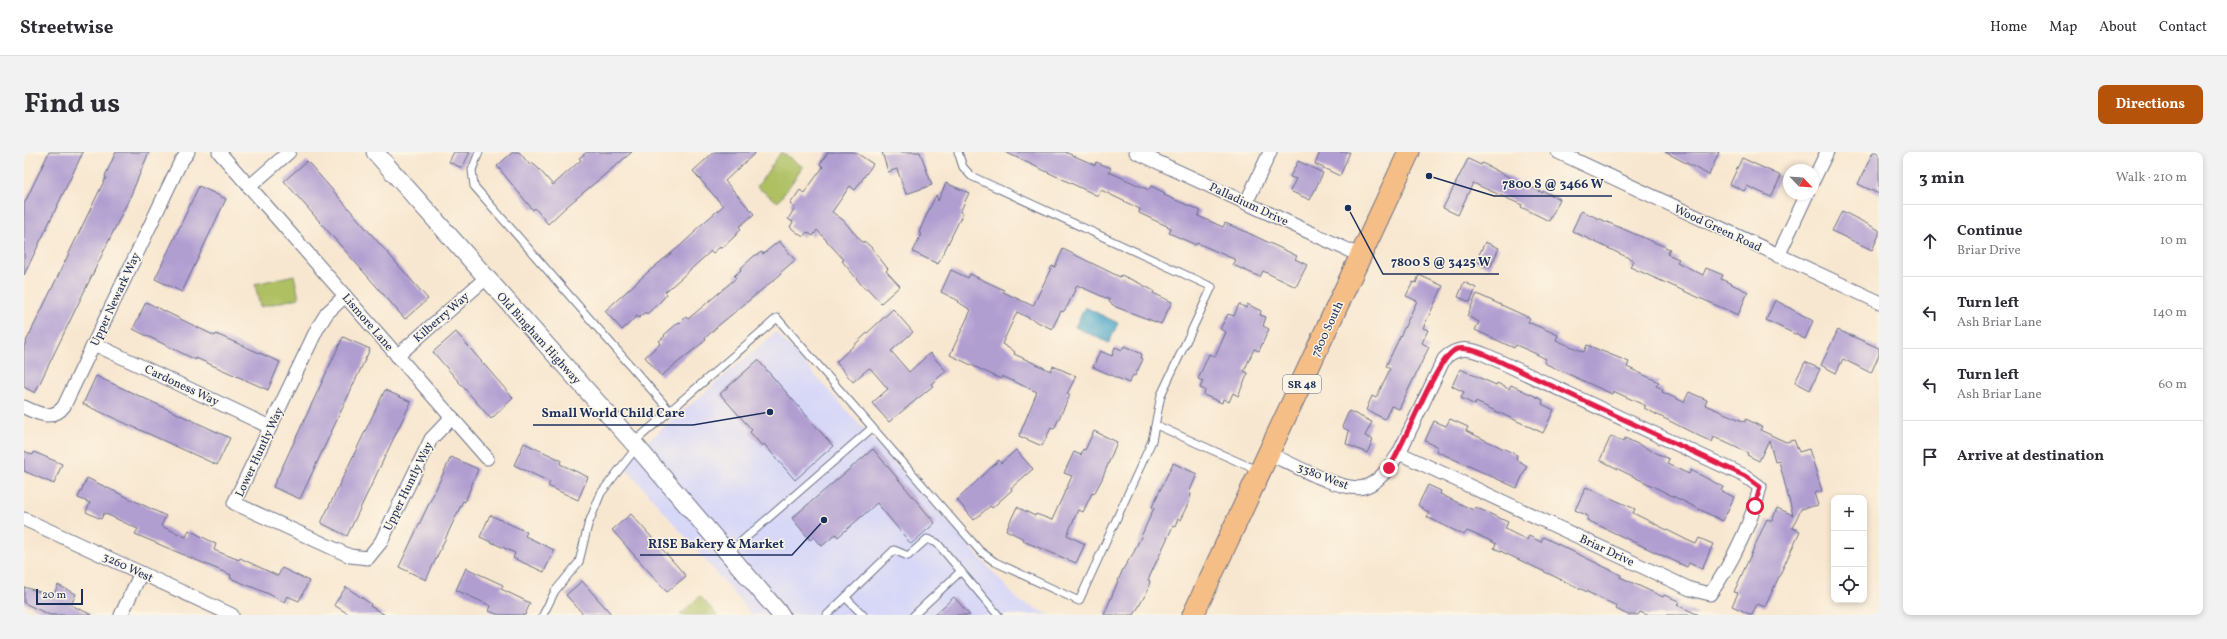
<!DOCTYPE html>
<meta charset="utf-8">
<style>
body{margin:0;font-family:Vollkorn,serif;background:#f2f2f3;color:#2b2b33}
.controls{position:absolute;right:12px;bottom:12px;display:grid;overflow:hidden;border-radius:8px;box-shadow:0 2px 6px #0003}
.controls button{width:36px;height:36px;display:grid;place-items:center;padding:0;border:0;border-bottom:1px solid #e1e1e2;background:#fff;color:#2b2b33;font:20px sans-serif}
.compass{position:absolute;left:1759px;top:12px;width:36px;height:36px;border-radius:50%;background:#fff;box-shadow:0 2px 6px #0003;rotate:115deg}
.scale{position:absolute;left:12px;bottom:10px;width:47px;box-sizing:border-box;padding-left:4px;border:2px solid #1b2f5e;border-top:0;font-size:11px;line-height:14px;white-space:nowrap;color:#1b2f5e;-webkit-text-stroke:3px #fcf5e5;paint-order:stroke}
.stop{position:absolute;width:12px;height:12px;margin:-9px;border:3px solid #e11d48;border-radius:50%;background:#fff}
.stop.end{background:#e11d48;border-color:#fff;box-shadow:0 1px 4px #0008}
.list{margin:0;padding:0;list-style:none}
h2{display:flex;justify-content:space-between;align-items:center;height:52px;margin:0;padding:0 16px;font-size:17px}
h2 small{font-size:13px;font-weight:400;color:#7c7c81}
.list li{display:grid;grid-template-columns:26px 1fr auto;gap:12px;align-items:center;box-sizing:border-box;height:72px;padding:0 16px;border-top:1px solid #e1e1e2}
.list b{display:block;font-size:15px;white-space:nowrap}
.list p{margin:0;font-size:13px;white-space:nowrap;color:#7c7c81}
.list em{font-size:13px;font-style:normal;color:#7c7c81}
.icon{flex:none;width:22px;height:22px;fill:none;stroke:currentColor;stroke-width:2;stroke-linecap:round;stroke-linejoin:round}
.map{position:relative;flex:none;width:1855px;height:463px;overflow:hidden;border-radius:8px}
header{display:flex;align-items:center;gap:24px;box-sizing:border-box;height:56px;padding:0 20px;background:#fff;border-bottom:1px solid #e1e1e2}
header strong{font-size:19px}
nav{display:flex;gap:22px;margin-inline-start:auto;font-size:14px}
.intro{display:flex;align-items:center;justify-content:space-between;box-sizing:border-box;height:96px;padding:0 24px}
h1{margin:0;font-size:28px}
.button{padding:10px 18px;border-radius:8px;background:#b45309;color:#fff;font-size:14px;font-weight:700}
main{display:flex;gap:24px;padding:0 24px}
aside{flex:1;background:#fff;border-radius:8px;box-shadow:0 2px 6px #0003}
.map>svg:first-child{display:block}
.built{fill:#d7d7f8}
.green{fill:#afc063;stroke:#657860}
.water{fill:#49a6c7;stroke:#326a92}
.building{fill:#b19ed1}
.lines{fill:none;stroke-linecap:round;stroke-linejoin:round}
.service-casing{stroke:#686f86;stroke-width:9}
.minor-casing{stroke:#686f86;stroke-width:15}
.tertiary-casing{stroke:#686f86;stroke-width:19}
.primary-casing{stroke:#686f86;stroke-width:23}
.service{stroke:#fff;stroke-width:7}
.minor{stroke:#fff;stroke-width:13}
.tertiary{stroke:#fff;stroke-width:17}
.primary{stroke:#f6be87;stroke-width:21}
.route{stroke:#e11d48;stroke-width:5}
.labels{text-anchor:middle;stroke-width:3;stroke-linejoin:round;paint-order:stroke}
.shield{fill:#fcf5e5;stroke:#5e6a86;stroke-width:1}
.shield-label{font-size:11px;font-weight:bold;fill:#1b2f5e}
.street-label{font-size:12px;fill:#1b2f5e;stroke:#fcf5e5}
.leader{fill:none;stroke:#1b2f5e;stroke-width:1.5}
.callout-dot{fill:#1b2f5e;stroke:#fcf5e5;stroke-width:1.5}
.callout-label{font-size:13px;text-anchor:middle;font-weight:bold;fill:#1b2f5e;stroke:#fcf5e5;stroke-width:3;stroke-linejoin:round;paint-order:stroke}
</style>
<header>
<strong>Streetwise</strong>
<nav><a>Home</a><a>Map</a><a>About</a><a>Contact</a></nav>
</header>
<div class="intro"><h1>Find us</h1><a class="button">Directions</a></div>
<main>
<div class="map">
<svg width="1855" height="463" viewBox="0 0 1855 463">
<rect width="100%" height="100%" fill="#fcf5e5"/>
<filter id="ink" filterUnits="userSpaceOnUse"><feTurbulence type="fractalNoise" baseFrequency=".025" numOctaves="2"/><feDisplacementMap in="SourceGraphic" scale="8" xChannelSelector="R" yChannelSelector="G"/><feConvolveMatrix kernelMatrix="1 2 1 2 8 2 1 2 1" color-interpolation-filters="sRGB"/></filter>
<filter id="wash" filterUnits="userSpaceOnUse"><feTurbulence type="fractalNoise" baseFrequency=".012" numOctaves="4" result="noise"/><feDisplacementMap in="SourceGraphic" scale="16" xChannelSelector="R" yChannelSelector="G"/><feGaussianBlur stdDeviation="0.9" result="paint"/><feColorMatrix in="noise" values="0 0 0 0 0 0 0 0 0 0 0 0 0 0 0 0 0 1.4 0 .05"/><feComposite in="paint" operator="in"/></filter>
<g filter="url(#wash)">
<rect width="100%" height="100%" fill="#f8e7d0"/>
<polygon class="built" points="752,180 995,449 1026,463 728,463 598,311"/>
<g class="green">
<polygon points="757,0 779,15 754,50 733,35"/>
<polygon points="270,123 275,146 236,155 231,132"/>
<polygon points="676,444 693,463 656,463"/>
</g>
<polygon class="water" points="1061,155 1094,171 1085,191 1051,175"/>
<g id="blocks">
<g class="building">
<polygon points="25,0 59,0 0,123 0,52"/>
<polygon points="92,0 125,0 106,45 11,241 0,235 0,194 82,25 81,24"/>
<polygon points="430,0 446,0 438,16 425,10"/>
<polygon points="489,0 495,0 506,13 508,11 514,16 529,33 557,8 555,6 563,0 608,0 542,55 524,72 511,56 509,58 473,14"/>
<polygon points="690,0 732,0 701,29 730,62 715,75 717,77 711,84 697,97 696,95 689,101 687,99 656,127 641,140 643,142 637,149 623,162 621,160 615,166 613,164 598,178 581,159 624,120 656,94 671,80 670,79 699,54 669,19"/>
<polygon points="804,0 831,0 849,12 831,38 826,34 808,60 819,68 839,91 840,89 847,95 864,117 862,119 876,134 857,151 843,136 841,137 818,109 820,108 793,78 789,84 783,80 779,85 766,75 769,70 764,67 771,56 766,52 776,38 780,41 799,15 796,12"/>
<polygon points="858,0 896,0 908,33 882,42 873,17 864,20"/>
<polygon points="981,0 1041,0 1071,13 1072,10 1087,16 1085,20 1125,38 1127,34 1141,41 1140,43 1177,59 1174,64 1199,75 1201,71 1218,78 1273,104 1271,107 1283,113 1272,135 1239,119 1236,125 1209,113 1212,108 1173,91 1172,93 1145,81 1147,76 1115,61 1116,57 1077,38 1074,44"/>
<polygon points="1296,0 1326,0 1316,24 1291,12"/>
<polygon points="1641,0 1695,0 1685,23"/>
<polygon points="1849,0 1855,0 1855,42 1834,32"/>
<polygon points="1718,6 1757,24 1747,45 1723,34 1720,39 1706,32"/>
<polygon points="1444,7 1457,13 1458,11 1508,37 1509,36 1519,41 1519,39 1536,47 1525,69 1497,55 1498,53 1449,31 1434,63 1419,56"/>
<polygon points="283,9 404,147 381,167 260,29"/>
<polygon points="1274,9 1299,21 1286,48 1266,39 1272,27 1266,25"/>
<polygon points="922,31 945,41 936,60 939,61 914,112 889,100 897,82 895,81 898,73 912,43 914,49"/>
<polygon points="175,34 202,47 158,140 131,127"/>
<polygon points="1557,59 1646,97 1643,102 1655,107 1653,110 1679,123 1682,116 1699,123 1697,127 1724,140 1714,163 1606,115 1609,108 1548,79"/>
<polygon points="1818,59 1855,78 1855,83 1848,98 1808,79"/>
<polygon points="755,89 771,108 756,121 757,122 695,173 681,186 682,188 637,224 621,205 637,191 635,189 641,184 640,183 655,170 656,171 662,165 664,167 696,140 712,126 710,124 717,118 716,117 730,104 738,100 739,102"/>
<polygon points="1461,90 1475,96 1466,116 1452,109"/>
<polygon points="1039,97 1096,125 1097,123 1115,131 1130,139 1129,141 1148,150 1137,172 1092,155 1085,150 1086,148 1053,133 1044,153 1039,160 1037,159 1028,177 993,160 978,192 991,200 990,202 1027,219 1029,214 1052,224 1043,242 1046,243 1030,277 1027,276 1018,294 995,284 1013,240 978,224 977,227 926,203 947,158 934,150 935,149 917,140 927,118 944,126 946,122 980,138 979,140 1009,154 1028,114 1031,115"/>
<polygon points="1395,123 1419,134 1399,176 1404,178 1398,191 1405,195 1375,257 1367,254 1361,267 1342,258 1348,244 1352,246 1366,217 1362,214 1393,149 1382,144 1389,130 1392,131"/>
<polygon points="1440,130 1452,136 1446,150 1434,145"/>
<polygon points="1453,142 1506,166 1504,170 1534,183 1532,188 1560,200 1563,193 1605,210 1603,215 1635,230 1632,234 1639,237 1638,240 1660,250 1665,240 1683,248 1681,253 1721,270 1722,267 1738,275 1736,278 1762,290 1770,288 1775,300 1785,297 1798,339 1790,341 1794,353 1777,357 1768,376 1776,379 1741,455 1733,452 1728,463 1708,454 1714,441 1710,440 1743,367 1748,369 1753,356 1769,363 1755,309 1751,310 1745,288 1735,309 1723,303 1724,301 1690,285 1688,290 1673,283 1620,256 1622,254 1589,239 1588,242 1520,211 1522,207 1508,200 1492,193 1490,196 1451,178 1455,170 1443,164"/>
<polygon points="1751,148 1789,169 1781,187 1742,168"/>
<polygon points="122,150 191,184 192,182 256,210 244,238 172,206 172,208 109,177"/>
<polygon points="1215,152 1222,156 1223,152 1237,159 1236,163 1242,165 1239,174 1245,177 1235,199 1230,197 1220,219 1224,221 1214,244 1209,241 1205,250 1199,247 1198,251 1180,243 1181,238 1176,236 1179,229 1174,227 1185,202 1191,205 1202,180 1196,177 1204,162 1210,164"/>
<polygon points="869,157 889,180 867,199 885,220 906,201 922,219 907,232 909,234 865,270 848,251 864,237 847,217 845,216 829,230 812,210"/>
<polygon points="1814,178 1855,196 1855,203 1847,221 1819,207 1812,221 1797,213"/>
<polygon points="432,180 489,246 467,267 409,200"/>
<polygon points="319,185 346,197 276,347 249,335"/>
<polygon points="1100,194 1118,202 1117,206 1119,207 1111,224 1109,223 1105,231 1069,215 1076,199 1088,204 1091,195 1098,198"/>
<polygon points="734,208 809,294 771,328 740,292 738,294 726,280 728,278 696,242"/>
<polygon points="1781,210 1796,217 1786,238 1771,230"/>
<polygon points="1436,217 1472,233 1473,231 1485,237 1487,233 1519,248 1518,252 1530,258 1519,281 1452,250 1451,253 1437,246 1440,240 1428,234"/>
<polygon points="72,224 206,286 193,313 59,252"/>
<polygon points="361,238 387,250 323,384 297,371"/>
<polygon points="1325,259 1348,270 1341,284 1349,288 1343,301 1322,292 1325,279 1318,275"/>
<polygon points="1426,267 1444,275 1442,279 1493,303 1492,307 1503,314 1493,336 1412,299 1414,295 1401,289 1410,269 1422,274"/>
<polygon points="1070,279 1093,290 1078,327 1070,342 1068,341 1059,360 1054,358 1043,383 1061,392 1052,411 999,389 1000,387 982,378 993,355 1011,364 1012,362 1028,368 1048,324 1040,321 1050,300 1057,303 1059,297 1061,298"/>
<polygon points="1587,284 1599,290 1601,286 1645,307 1643,312 1665,322 1667,318 1699,335 1697,339 1710,345 1699,369 1576,308"/>
<polygon points="500,291 537,308 536,312 564,325 554,348 524,334 526,330 490,313"/>
<polygon points="849,297 911,371 887,392 853,351 814,385 812,382 798,394 790,385 786,388 768,366"/>
<polygon points="992,298 1009,317 987,336 988,338 968,356 966,354 950,368 933,348 975,308 977,311"/>
<polygon points="0,299 9,303 10,300 38,312 30,332 0,319"/>
<polygon points="427,305 454,317 441,350 439,349 402,428 375,415"/>
<polygon points="1149,311 1173,322 1165,341 1167,342 1165,350 1156,368 1154,367 1151,375 1149,374 1124,428 1126,429 1124,438 1110,463 1080,463 1099,417 1110,400 1130,356 1128,355"/>
<polygon points="63,326 142,364 137,374 162,385 165,378 192,392 190,398 215,408 216,406 254,424 258,416 285,429 275,449 263,444 260,450 245,442 206,426 207,423 111,382 114,377 80,361 77,367 62,360 66,351 54,346"/>
<polygon points="1404,333 1417,339 1416,342 1449,358 1451,355 1484,370 1481,377 1503,388 1505,384 1517,390 1519,385 1597,423 1596,425 1639,445 1640,443 1655,449 1653,453 1675,463 1623,463 1616,460 1614,463 1604,463 1592,457 1593,454 1470,396 1472,392 1465,388 1443,379 1440,383 1403,365 1405,361 1394,353"/>
<polygon points="1562,335 1611,357 1609,361 1665,389 1672,392 1675,386 1689,392 1678,417 1665,411 1663,415 1563,368 1564,364 1551,358"/>
<polygon points="607,362 662,424 643,440 588,378"/>
<polygon points="466,363 503,380 501,384 530,398 520,420 489,406 491,401 456,385"/>
<polygon points="442,416 479,433 477,437 506,451 501,463 475,463 465,459 467,454 432,438"/>
<polygon points="558,429 588,463 560,463 542,443"/>
<polygon points="34,433 52,442 47,453 68,463 26,463 0,451 0,435 29,444"/>
<polygon points="322,435 347,452 346,454 361,463 326,463 310,453"/>
<polygon points="930,445 946,463 910,463"/>
</g>
</g>
</g>
<g filter="url(#ink)">
<use href="#blocks" fill-opacity="0" stroke="#686f86" stroke-width="1"/>
<g class="lines">
<defs>
<g id="service">
<polyline points="455,0 448,18 450,34 646,259"/>
<polyline points="1132,273 1235,319"/>
<polyline points="609,291 753,166 956,399 971,410 1055,449 1128,289 1137,243 1188,135 947,24 939,15 934,0"/>
<polyline points="703,402 848,276"/>
<polyline points="822,446 839,463"/>
<polyline points="519,463 531,439 555,410 564,373 577,341 613,295"/>
<polyline points="803,463 870,398 884,404 903,387 913,391 974,463"/>
<polyline points="890,463 937,419"/>
</g>
<g id="minor">
<polyline points="195,0 463,306"/>
<polyline points="1112,0 1337,104"/>
<polyline points="1534,0 1855,150"/>
<polyline points="1789,29 1803,0"/>
<polyline points="225,35 265,0"/>
<polyline points="1222,51 1246,0"/>
<polyline points="1754,104 1783,42"/>
<polyline points="321,144 303,161 293,177 210,351 326,404 344,406 357,390 407,287 428,265"/>
<polyline points="70,192 246,275"/>
<polyline points="373,204 461,127"/>
<path d="M0 255C14 262 29 269 40 254L156 11 164 0"/>
<path d="M1246 302C1266 311 1319 341 1340 335 1355 331 1366 314 1375 301L1420 207C1433 194 1446 196 1462 203L1721 324 1736 335C1728 370 1707 413 1686 442L1666 437 1375 301"/>
<polyline points="0,367 208,463"/>
<polyline points="97,463 117,421"/>
</g>
<polyline id="tertiary" points="351,0 613,295 757,463"/>
<polyline id="primary" points="1169,463 1385,0"/>
</defs>
<use href="#service" class="service-casing"/>
<use href="#minor" class="minor-casing"/>
<use href="#tertiary" class="tertiary-casing"/>
<use href="#primary" class="primary-casing"/>
<use href="#service" class="service"/>
<use href="#minor" class="minor"/>
<use href="#tertiary" class="tertiary"/>
<use href="#primary" class="primary"/>
</g>
</g>
<g class="lines" filter="url(#ink)">
<path class="route" d="M1365 316C1380 294 1413 203 1433 197 1442 195 1453 199 1462 203L1721 324 1736 335 1731 354"/>
</g>
<g class="labels">
<rect class="shield" x="1259" y="223" width="38" height="18" rx="3"/>
<g class="shield-label">
<text x="1278" y="236">SR 48</text>
</g>
<g class="street-label">
<text transform="translate(1225 52) rotate(25)" y="4">Palladium Drive</text>
<text transform="translate(1694 76) rotate(25)" y="4">Wood Green Road</text>
<text transform="translate(91 147) rotate(-65)" y="4">Upper Newark Way</text>
<text transform="translate(417 165) rotate(-41)" y="4">Kilberry Way</text>
<text transform="translate(344 170) rotate(49)" y="4">Lismore Lane</text>
<text transform="translate(1303 177) rotate(-65)" y="4">7800 South</text>
<text transform="translate(515 186) rotate(48)" y="4">Old Bingham Highway</text>
<text transform="translate(158 233) rotate(25)" y="4">Cardoness Way</text>
<text transform="translate(235 300) rotate(-65)" y="4">Lower Huntly Way</text>
<text transform="translate(1299 324) rotate(21)" y="4">3380 West</text>
<text transform="translate(384 334) rotate(-64)" y="4">Upper Huntly Way</text>
<text transform="translate(1583 398) rotate(25)" y="4">Briar Drive</text>
<text transform="translate(104 415) rotate(25)" y="4">3260 West</text>
</g>
</g>
<path class="leader" d="M1405 24L1470 44H1588M1324 56L1359 122H1475M746 260L669 273H509M800 368L768 403H616"/>
<g class="callout-dot">
<circle cx="1405" cy="24" r="4"/>
<circle cx="1324" cy="56" r="4"/>
<circle cx="746" cy="260" r="4"/>
<circle cx="800" cy="368" r="4"/>
</g>
<g class="callout-label">
<text x="1529" y="36">7800 S @ 3466 W</text>
<text x="1417" y="114">7800 S @ 3425 W</text>
<text x="589" y="265">Small World Child Care</text>
<text x="692" y="396">RISE Bakery &amp; Market</text>
</g>
</svg>
<div class="controls">
<button>+</button>
<button>−</button>
<button><svg class="icon" aria-label="locate" viewBox="0 0 24 24"><circle cx="12" cy="12" r="6"/><path d="M12 2v4M12 18v4M2 12h4M18 12h4"/></svg></button>
</div>
<svg class="compass" viewBox="-18 -18 36 36"><path d="M0-13l5 13h-10z" fill="#e53935"/><path d="M0 13l5-13h-10z" fill="#7c7c81"/></svg>
<div class="scale">20 m</div>
<div class="stop" style="left:1731px;top:354px"></div>
<div class="stop end" style="left:1365px;top:316px"></div>
</div>
<aside>
<h2>3 min<small>Walk · 210 m</small></h2>
<ul class="list">
<li><svg class="icon" aria-label="ahead" viewBox="0 0 24 24"><path d="M12 20V5M6 11l6-6 6 6"/></svg><div><b>Continue</b><p>Briar Drive</p></div><em>10 m</em></li>
<li><svg class="icon" aria-label="left" viewBox="0 0 24 24"><path d="M17 20v-9H6M10 6l-5 5 5 5"/></svg><div><b>Turn left</b><p>Ash Briar Lane</p></div><em>140 m</em></li>
<li><svg class="icon" aria-label="left" viewBox="0 0 24 24"><path d="M17 20v-9H6M10 6l-5 5 5 5"/></svg><div><b>Turn left</b><p>Ash Briar Lane</p></div><em>60 m</em></li>
<li><svg class="icon" aria-label="arrive" viewBox="0 0 24 24"><path d="M6 21V4h12l-3 4 3 4H6"/></svg><div><b>Arrive at destination</b></div></li>
</ul>
</aside>
</main>
